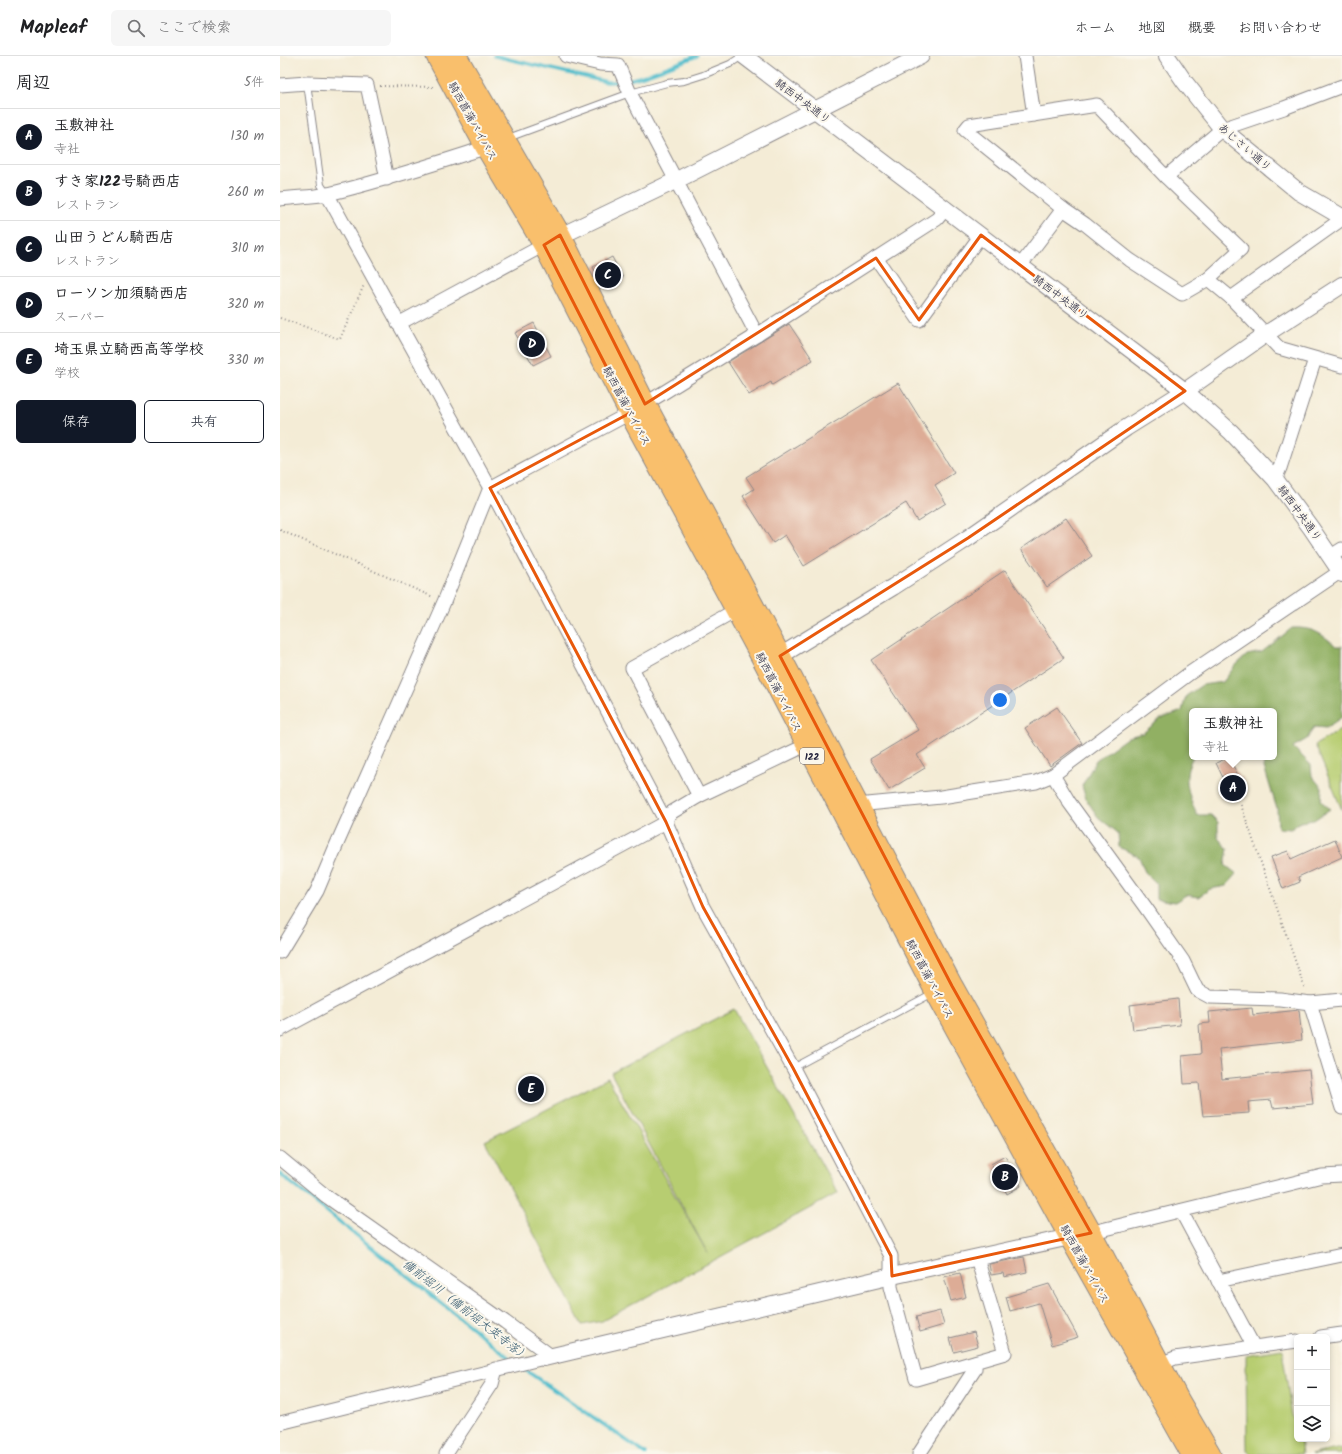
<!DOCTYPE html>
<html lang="ja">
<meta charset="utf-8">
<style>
body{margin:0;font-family:Kalam,"Klee One",sans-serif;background:#f6f6f6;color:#202124}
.controls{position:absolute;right:12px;bottom:12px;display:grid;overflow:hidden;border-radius:6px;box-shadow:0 2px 6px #0003}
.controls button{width:36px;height:36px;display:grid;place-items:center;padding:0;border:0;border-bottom:1px solid #e0e0e0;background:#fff;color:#202124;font:20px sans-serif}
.you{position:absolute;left:720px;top:644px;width:14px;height:14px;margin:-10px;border:3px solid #fff;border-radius:50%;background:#1a73e8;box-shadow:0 0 0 6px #1a73e833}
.badge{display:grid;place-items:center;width:26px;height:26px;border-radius:50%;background:#111827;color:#fff;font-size:13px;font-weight:700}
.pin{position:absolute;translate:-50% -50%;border:2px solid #fff;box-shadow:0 1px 4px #0006}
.popup{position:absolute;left:909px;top:652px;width:88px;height:52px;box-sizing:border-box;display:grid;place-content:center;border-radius:6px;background:#fff;filter:drop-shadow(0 1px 3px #0005);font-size:13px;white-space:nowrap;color:#757577}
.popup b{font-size:15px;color:#202124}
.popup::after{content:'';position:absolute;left:50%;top:100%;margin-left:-8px;border:8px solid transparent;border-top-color:#fff}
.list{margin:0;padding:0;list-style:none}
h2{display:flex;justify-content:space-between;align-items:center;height:52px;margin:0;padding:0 16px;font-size:17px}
h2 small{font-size:13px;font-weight:400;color:#757577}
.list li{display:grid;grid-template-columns:26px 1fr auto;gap:12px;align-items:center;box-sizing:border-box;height:56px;padding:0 16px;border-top:1px solid #e0e0e0}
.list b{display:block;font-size:15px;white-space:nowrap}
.list p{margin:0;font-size:13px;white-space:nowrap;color:#757577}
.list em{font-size:13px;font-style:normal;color:#757577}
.actions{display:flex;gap:8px;padding:12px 16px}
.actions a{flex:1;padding:9px 0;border:1px solid #111827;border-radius:6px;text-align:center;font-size:14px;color:#111827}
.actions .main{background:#111827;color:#fff}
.icon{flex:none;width:22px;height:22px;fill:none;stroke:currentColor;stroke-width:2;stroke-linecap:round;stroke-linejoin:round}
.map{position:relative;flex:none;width:1062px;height:1398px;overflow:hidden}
header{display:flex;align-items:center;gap:24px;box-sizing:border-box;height:56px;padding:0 20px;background:#fff;border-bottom:1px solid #e0e0e0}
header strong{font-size:19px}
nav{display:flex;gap:22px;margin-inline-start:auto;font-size:14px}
.search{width:280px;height:36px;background:#f6f6f6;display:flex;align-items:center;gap:10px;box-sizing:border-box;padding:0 14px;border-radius:6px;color:#757577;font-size:15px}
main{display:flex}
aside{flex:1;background:#fff}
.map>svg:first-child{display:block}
.green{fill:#b7cd71;stroke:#6c7856}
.forest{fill:#91b063;stroke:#5a694f}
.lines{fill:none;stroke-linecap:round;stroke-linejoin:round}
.stream{stroke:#51bdcc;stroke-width:3.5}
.building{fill:#ddac96}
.service-casing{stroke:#8b8788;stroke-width:8}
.minor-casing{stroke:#8b8788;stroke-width:15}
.tertiary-casing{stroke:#8b8788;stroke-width:18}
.trunk-casing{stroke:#8b8788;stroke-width:23}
.path{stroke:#8b8788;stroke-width:2;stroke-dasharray:1 3;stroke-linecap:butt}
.service{stroke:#fff;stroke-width:6}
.minor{stroke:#fff;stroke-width:13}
.tertiary{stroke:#fff;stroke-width:16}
.trunk{stroke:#f9bf6c;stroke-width:21}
.marked{fill:none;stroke:#e8590c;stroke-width:3;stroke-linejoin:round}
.labels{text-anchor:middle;stroke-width:4;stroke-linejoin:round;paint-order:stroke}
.shield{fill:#fbf7ec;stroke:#636270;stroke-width:1}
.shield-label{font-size:10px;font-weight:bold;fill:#22223b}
.street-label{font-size:11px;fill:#22223b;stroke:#fbf7ec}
.water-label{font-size:12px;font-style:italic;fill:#32586e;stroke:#fbf7ec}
</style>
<header>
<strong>Mapleaf</strong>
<div class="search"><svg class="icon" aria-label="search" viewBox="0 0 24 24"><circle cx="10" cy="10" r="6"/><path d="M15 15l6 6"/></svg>ここで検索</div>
<nav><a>ホーム</a><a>地図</a><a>概要</a><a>お問い合わせ</a></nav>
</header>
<main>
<aside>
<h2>周辺<small>5件</small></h2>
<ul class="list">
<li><span class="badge">A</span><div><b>玉敷神社</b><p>寺社</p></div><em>130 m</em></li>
<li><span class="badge">B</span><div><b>すき家122号騎西店</b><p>レストラン</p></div><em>260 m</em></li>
<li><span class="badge">C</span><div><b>山田うどん騎西店</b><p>レストラン</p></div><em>310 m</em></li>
<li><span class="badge">D</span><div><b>ローソン加須騎西店</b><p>スーパー</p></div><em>320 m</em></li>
<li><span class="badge">E</span><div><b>埼玉県立騎西高等学校</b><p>学校</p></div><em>330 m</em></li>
</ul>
<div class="actions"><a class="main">保存</a><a>共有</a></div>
</aside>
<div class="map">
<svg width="1062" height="1398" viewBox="0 0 1062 1398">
<rect width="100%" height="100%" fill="#fbf7ec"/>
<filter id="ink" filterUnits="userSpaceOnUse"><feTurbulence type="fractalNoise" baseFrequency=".025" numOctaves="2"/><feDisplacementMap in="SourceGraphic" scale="8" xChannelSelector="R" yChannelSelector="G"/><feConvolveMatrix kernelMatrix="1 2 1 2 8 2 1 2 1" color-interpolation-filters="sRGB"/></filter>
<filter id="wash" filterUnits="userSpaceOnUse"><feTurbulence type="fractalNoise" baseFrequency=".012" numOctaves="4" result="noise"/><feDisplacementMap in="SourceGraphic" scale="16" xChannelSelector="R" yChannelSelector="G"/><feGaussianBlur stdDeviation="0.9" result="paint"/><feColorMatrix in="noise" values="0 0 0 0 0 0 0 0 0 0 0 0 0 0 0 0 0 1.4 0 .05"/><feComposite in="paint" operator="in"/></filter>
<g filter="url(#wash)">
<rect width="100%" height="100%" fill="#f4ecd6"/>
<g class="green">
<polygon points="1062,673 1062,754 1035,689"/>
<polygon points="454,953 558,1137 322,1265 302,1269 205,1085 328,1022 428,1198 331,1017"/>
<polygon points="1002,1293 1012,1360 1017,1366 1017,1383 1020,1383 1022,1398 971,1398 967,1395 966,1299"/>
<polygon points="1062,1392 1062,1398 1032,1398"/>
</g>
<path class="forest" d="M1012 572C1032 571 1041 577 1056 590H1062V661L1046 672 1034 671 1027 683 1013 691 1031 709 1032 720 1042 732 1041 745 1050 753 1034 764 1020 766 1011 773 998 772 997 753 984 711 982 701H994V655H912L913 701C901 721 909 740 917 759H931L938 766V782L948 793 945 809 957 818 946 830 930 833 918 841 906 839 895 846 876 843V827L865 816 859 801 839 791 838 777 818 761 806 743 802 730 816 704 848 681 863 677 880 663 902 655 906 640 922 629 943 626 955 610 967 599 982 596Z"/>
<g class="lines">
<g class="stream">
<path d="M215 0 327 26C355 27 391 9 417 0"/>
<polyline points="0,1118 235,1306"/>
<polyline points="241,1311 366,1398"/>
</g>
</g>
<g id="blocks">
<g class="building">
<polygon points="332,201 343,222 328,230 326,225 321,227 313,211"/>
<polygon points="254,267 271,300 253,309 235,277"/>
<polygon points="509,268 533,304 492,329 491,326 469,339 448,306"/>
<polygon points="618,327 674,417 655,429 666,447 637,465 626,447 524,510 505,479 493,487 463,440 474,433 466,421"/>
<polygon points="786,462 812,500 767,531 741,493"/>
<polygon points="725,514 784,602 637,699 645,712 609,734 590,703 638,674 591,604"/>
<polygon points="777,651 802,687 770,710 745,672"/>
<polygon points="949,701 959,722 961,721 966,732 947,741 941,730 946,728 936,707"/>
<polygon points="1055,783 1062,801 1018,821 1020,826 1003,833 991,801 1008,795 1011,803"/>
<polygon points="898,943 900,969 853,974 850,949"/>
<polygon points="972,952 973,959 1019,954 1022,984 939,993 942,1023 1029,1014 1033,1048 993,1052 991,1044 968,1046 969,1057 923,1060 919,1027 904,1028 902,1000 921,998 919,968 930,967 929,956"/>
<polygon points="725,1100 741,1130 727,1138 711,1108"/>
<polygon points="744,1201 747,1216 724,1221 723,1217 711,1219 709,1208"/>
<polygon points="680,1217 686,1241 671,1245 664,1221"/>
<polygon points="769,1228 798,1281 772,1289 759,1247 730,1255 726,1241"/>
<polygon points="660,1255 664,1269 640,1276 636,1261"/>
<polygon points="694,1276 698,1290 674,1296 670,1282"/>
</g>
</g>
</g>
<g filter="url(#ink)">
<use href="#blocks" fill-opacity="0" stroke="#8b8788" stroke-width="1"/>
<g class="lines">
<defs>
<g id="service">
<polyline points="27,27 41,129 47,138"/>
<polyline points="228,82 350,37 387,27 404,25 423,19 450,8 462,0"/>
<polyline points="513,1012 653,937"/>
</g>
<g id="minor">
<polyline points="286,0 320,8 338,9 350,37 477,279"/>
<polyline points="745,0 754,59"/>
<polyline points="0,29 27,27 87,29 107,123"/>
<polygon points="817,49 886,121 961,193 928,223 902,238 850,204 805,168 783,153 685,74 689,69"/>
<polyline points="886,121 942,73 1004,52 1062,30"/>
<polyline points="47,138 210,432 386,766 423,851 513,1012 611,1200 611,1231 636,1323 725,1297 697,1202"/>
<path d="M0 143C16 141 33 141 48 138 99 126 148 110 198 94L206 91"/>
<polyline points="596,202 639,264 701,179"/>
<polyline points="740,210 783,153"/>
<polyline points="928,223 951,242 999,292 1062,310"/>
<polyline points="951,242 1062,163"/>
<polyline points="118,268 264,189"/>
<polyline points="365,348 477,279 657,163 666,152"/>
<polyline points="995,423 1000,412 1035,303"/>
<polyline points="1051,500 1062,493"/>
<polyline points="773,719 789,746 866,852 903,905 917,934 930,941 1000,943 1030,947 1062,944"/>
<polyline points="419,740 352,612 456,554"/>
<polyline points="577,749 661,741 756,726 773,719 910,617 1061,515"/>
<polyline points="0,896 37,835 56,790 164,546 210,432 350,357"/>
<polyline points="1030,947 1062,1052"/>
<polyline points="0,974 386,766 389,758 419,740 516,694"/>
<polyline points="0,1102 46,1140 225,1266 271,1300"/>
<polyline points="901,1155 974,1291"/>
<polyline points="805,1178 1042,1120 1062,1119"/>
<polyline points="938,1225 1062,1199"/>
<polyline points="1041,1281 1062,1278"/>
<polyline points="880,1308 895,1302 1017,1285"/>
<polyline points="0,1367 264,1302"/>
<polyline points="166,1398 212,1328 216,1313"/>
<polyline points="639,1398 695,1313 695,1306"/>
</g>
<g id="tertiary">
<polyline points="464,0 905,335 951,376 995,423 1031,472 1062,518"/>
<polyline points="887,0 904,25 942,73 1019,136 1062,161"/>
<polyline points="270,185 395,125 641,0"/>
<polyline points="490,605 500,600 613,531 688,482 846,372 905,335 986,278 1062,229"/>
<polyline points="264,1302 612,1220 790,1181"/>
</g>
<g id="trunk">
<polyline points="157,0 206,91 264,189 350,357 485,607 656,936 790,1181 912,1398"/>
<polyline points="176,0 280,179 365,348 500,600 672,930 811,1177 899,1345 930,1398"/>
</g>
</defs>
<use href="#service" class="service-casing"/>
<use href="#minor" class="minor-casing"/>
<use href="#tertiary" class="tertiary-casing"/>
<use href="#trunk" class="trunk-casing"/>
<g class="path">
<polyline points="100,30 155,31"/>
<polyline points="0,262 60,283 84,229"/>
<polyline points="0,474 153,541"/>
<polyline points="961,749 1025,933"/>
</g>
<use href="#service" class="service"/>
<use href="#minor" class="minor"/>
<use href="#tertiary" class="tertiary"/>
<use href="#trunk" class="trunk"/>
</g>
</g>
<path class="marked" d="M280 179 365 348 596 202 639 264 701 179 905 335 688 482 500 600 672 930 811 1177 612 1220 611 1200 513 1012 423 851 386 766 210 432 350 357 264 189Z"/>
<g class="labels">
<rect class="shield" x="520" y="692" width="24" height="16" rx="3"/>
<g class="shield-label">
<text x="532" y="704">122</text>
</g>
<g class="street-label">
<text transform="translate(523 45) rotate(37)" y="4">騎西中央通り</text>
<text transform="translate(193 65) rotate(61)" y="4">騎西菖蒲バイパス</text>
<text transform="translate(965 91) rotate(41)" y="4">あじさい通り</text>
<text transform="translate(781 241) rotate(37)" y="4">騎西中央通り</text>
<text transform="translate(347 350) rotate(62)" y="4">騎西菖蒲バイパス</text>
<text transform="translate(1020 457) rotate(54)" y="4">騎西中央通り</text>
<text transform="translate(499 636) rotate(63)" y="4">騎西菖蒲バイパス</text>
<text transform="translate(650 923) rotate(62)" y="4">騎西菖蒲バイパス</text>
<text transform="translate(805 1208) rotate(61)" y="4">騎西菖蒲バイパス</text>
</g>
<g class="water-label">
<text transform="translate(186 1254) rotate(38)" y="4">備前堀川（備前堀大英寺落）</text>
</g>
</g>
</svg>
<div class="controls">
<button>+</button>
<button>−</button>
<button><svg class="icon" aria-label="layers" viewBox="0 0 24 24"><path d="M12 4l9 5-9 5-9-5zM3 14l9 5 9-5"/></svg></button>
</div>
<div class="you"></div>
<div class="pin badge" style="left:953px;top:732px">A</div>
<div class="popup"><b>玉敷神社</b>寺社</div>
<div class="pin badge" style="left:725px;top:1121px">B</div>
<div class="pin badge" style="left:328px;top:219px">C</div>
<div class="pin badge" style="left:252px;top:288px">D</div>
<div class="pin badge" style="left:251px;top:1033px">E</div>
</div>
</main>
